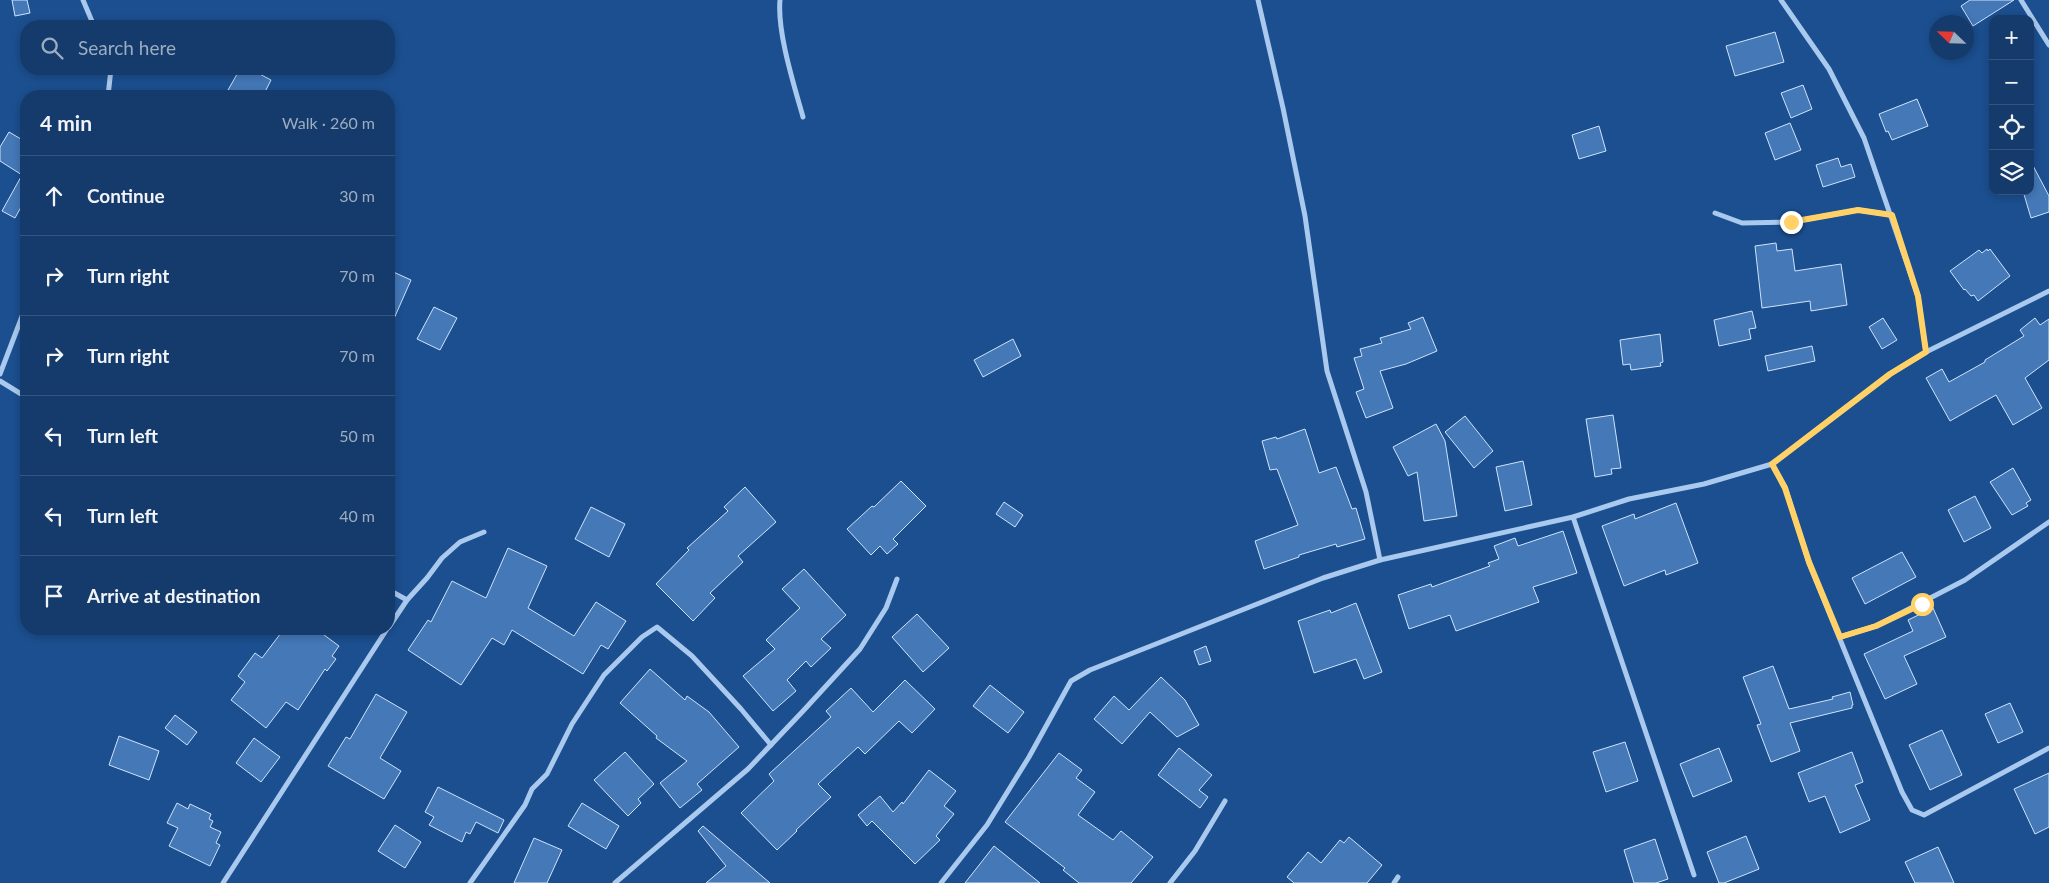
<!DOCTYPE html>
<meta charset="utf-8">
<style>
body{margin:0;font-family:Lato,sans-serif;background:#214673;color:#f1f3f6}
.controls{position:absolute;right:15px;top:15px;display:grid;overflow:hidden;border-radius:10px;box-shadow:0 2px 8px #0003}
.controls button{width:45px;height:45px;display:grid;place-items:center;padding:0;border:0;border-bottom:1px solid #33557e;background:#143b6b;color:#f1f3f6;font:25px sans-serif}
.compass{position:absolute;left:1929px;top:15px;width:45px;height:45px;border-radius:50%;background:#143b6b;box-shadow:0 2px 8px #0003;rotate:293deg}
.stop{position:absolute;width:15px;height:15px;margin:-11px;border:4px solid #ffd166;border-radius:50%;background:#fff}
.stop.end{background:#ffd166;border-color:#fff;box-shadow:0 1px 5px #0008}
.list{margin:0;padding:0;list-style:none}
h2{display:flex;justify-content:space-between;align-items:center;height:65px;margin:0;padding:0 20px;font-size:21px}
h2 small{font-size:16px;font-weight:400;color:#9dadc1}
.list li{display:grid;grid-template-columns:32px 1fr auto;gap:15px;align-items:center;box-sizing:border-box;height:80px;padding:0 20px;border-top:1px solid #33557e}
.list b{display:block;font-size:19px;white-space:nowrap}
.list em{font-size:16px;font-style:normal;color:#9dadc1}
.icon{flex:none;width:28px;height:28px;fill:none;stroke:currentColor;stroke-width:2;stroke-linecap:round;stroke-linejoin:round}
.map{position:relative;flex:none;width:2049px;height:883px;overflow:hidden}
.search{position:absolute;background:#143b6b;box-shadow:0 2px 8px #0003;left:20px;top:20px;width:375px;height:55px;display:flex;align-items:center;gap:12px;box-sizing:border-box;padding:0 18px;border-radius:20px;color:#9dadc1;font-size:19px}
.panel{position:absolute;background:#143b6b;box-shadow:0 2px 8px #0003;left:20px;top:90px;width:375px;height:545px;border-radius:20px}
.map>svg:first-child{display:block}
.building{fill:#4478b7;stroke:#cfe3fa}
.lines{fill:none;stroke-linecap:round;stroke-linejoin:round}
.street{stroke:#a9c9ee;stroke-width:5}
.route{stroke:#ffd166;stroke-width:6}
</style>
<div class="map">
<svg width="2049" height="883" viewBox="0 0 2049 883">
<rect width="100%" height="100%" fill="#1b4f8f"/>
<g class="building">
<polygon points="12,0 27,0 30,13 15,16"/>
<polygon points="1970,0 2014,0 1973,26 1961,6"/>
<polygon points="1775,32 1784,62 1735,76 1726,46"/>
<polygon points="240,69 250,69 271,80 263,96 239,96 228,90"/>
<polygon points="1803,85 1812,109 1791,118 1781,93"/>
<polygon points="1917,99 1928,126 1892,140 1888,131 1886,132 1879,114"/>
<polygon points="1790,123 1801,150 1775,160 1765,133"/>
<polygon points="1599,126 1606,151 1579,159 1572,135"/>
<polygon points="9,132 26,142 26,198 15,218 2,211 22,175 0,161 0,147"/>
<polygon points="1838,158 1841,167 1851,164 1855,177 1823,187 1816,165"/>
<polygon points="2030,160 2049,196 2049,212 2031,218 2023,191 2030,191"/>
<polygon points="1776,243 1777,251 1792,249 1795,271 1841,264 1847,305 1811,311 1810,301 1762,308 1755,246"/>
<polygon points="1987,249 1988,251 1990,249 2010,276 1978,301 1974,295 1971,296 1965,289 1964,290 1950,271 1979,250 1982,253"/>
<polygon points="389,270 411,280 389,330"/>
<polygon points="434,307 457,318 440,350 417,339"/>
<polygon points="1752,311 1756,328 1749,329 1751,339 1719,346 1714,320"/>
<polygon points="1423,317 1437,351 1406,364 1380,371 1393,408 1366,418 1356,392 1364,389 1354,358 1362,356 1360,349 1382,343 1380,338 1411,329 1408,323"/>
<polygon points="1883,318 1897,340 1882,349 1869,327"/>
<polygon points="2035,318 2040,325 2049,319 2049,360 2025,378 2042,408 2013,425 1996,395 1950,421 1926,378 1942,369 1949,382 1985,362 1985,360 2024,336 2020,330"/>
<polygon points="1660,334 1663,362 1660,363 1661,366 1631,370 1630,364 1623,365 1620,340"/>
<polygon points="1013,339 1021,356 983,377 974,360"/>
<polygon points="1812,346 1815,361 1768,371 1765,356"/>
<polygon points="1613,415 1621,468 1611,469 1612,474 1595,477 1586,419"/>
<polygon points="1465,416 1493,451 1474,468 1445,432"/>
<polygon points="1436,424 1445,441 1457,516 1424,521 1417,472 1408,476 1393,447"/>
<polygon points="1305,429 1319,473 1336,467 1352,509 1356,508 1365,539 1337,547 1336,544 1299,555 1299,557 1264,569 1255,541 1298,525 1277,469 1270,470 1262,441 1276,437 1277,439"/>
<polygon points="1523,461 1532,505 1505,511 1496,467"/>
<polygon points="2013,468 2031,500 2026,503 2028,506 2012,515 1990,482"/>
<polygon points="901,481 926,506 893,539 898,544 887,554 880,546 871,555 847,529 872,506 874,507"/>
<polygon points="745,487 776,522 738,556 743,562 710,593 715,598 693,621 656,584 689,550 687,548 728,511 724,507"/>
<polygon points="1975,496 1991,528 1964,542 1948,510"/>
<polygon points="1004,502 1023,515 1015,527 996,514"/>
<polygon points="1676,503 1698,563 1666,575 1665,570 1624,586 1602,526 1634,514 1635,519"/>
<polygon points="591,507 625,524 609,557 575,539"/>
<polygon points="1563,531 1577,573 1533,587 1539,602 1456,631 1450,615 1409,629 1398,595 1431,584 1432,587 1490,566 1488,563 1499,559 1494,546 1515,538 1518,546"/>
<polygon points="508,548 547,566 528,608 574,636 596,602 626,621 608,649 601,645 583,674 512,630 504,645 492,638 461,685 408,650 428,620 431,622 452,581 486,598"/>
<polygon points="1902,552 1916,577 1865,604 1852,578"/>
<polygon points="804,569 846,615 821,639 831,648 811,667 806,661 787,680 796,691 773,711 743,676 775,649 766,640 800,608 782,589"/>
<polygon points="1356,603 1382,672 1364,679 1356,659 1314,673 1298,621 1330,610 1331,613"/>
<polygon points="1933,608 1946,637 1904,656 1917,684 1885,699 1864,654 1913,631 1908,620"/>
<polygon points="917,614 949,648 923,672 892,637"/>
<polygon points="284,629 316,629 339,646 332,656 336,659 327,671 325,669 298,710 286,702 266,728 231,700 245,682 238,676 255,653 262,658"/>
<polygon points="1206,646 1211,661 1199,665 1194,651"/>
<polygon points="1773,666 1789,709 1833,699 1832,697 1850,692 1853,705 1852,705 1852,708 1790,723 1800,751 1771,762 1757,725 1761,724 1743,677"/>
<polygon points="650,669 685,700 687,696 709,712 739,747 697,784 702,790 680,808 660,783 687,761 656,738 657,736 620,703"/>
<polygon points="1161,677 1185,700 1199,725 1177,737 1150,712 1122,744 1094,719 1114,696 1129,710"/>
<polygon points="905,680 935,709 912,733 899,721 865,754 858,747 818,784 831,797 796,830 797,831 777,850 741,813 774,781 769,774 831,717 826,711 851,688 873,712"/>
<polygon points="990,685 1024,712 1008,733 973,706"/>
<polygon points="376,694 407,712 380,758 401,771 384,799 328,766 346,737 350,739"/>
<polygon points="2010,703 2023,732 1998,743 1985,714"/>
<polygon points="175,715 197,732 187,745 165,728"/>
<polygon points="1942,730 1962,775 1930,790 1909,745"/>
<polygon points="119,736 159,751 149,780 109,765"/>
<polygon points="254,738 280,757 261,782 236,763"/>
<polygon points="1625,742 1638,781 1606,792 1593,752"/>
<polygon points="1179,748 1212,775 1199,790 1208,797 1200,808 1158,775"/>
<polygon points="1719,748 1732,781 1693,797 1680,764"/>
<polygon points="625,752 654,784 638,799 641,803 628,816 594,780"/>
<polygon points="1852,752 1863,782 1855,785 1870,820 1840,833 1825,796 1809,802 1798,773"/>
<polygon points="1059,753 1082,770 1076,778 1095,792 1078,815 1113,840 1121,831 1153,857 1131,883 1079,883 1063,870 1065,868 1005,822"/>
<polygon points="929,770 956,791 944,806 954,814 936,836 940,840 915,864 872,821 867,826 858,815 880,796 893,812 902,802 903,804"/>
<polygon points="2049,773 2049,827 2035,834 2014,789"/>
<polygon points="438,787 504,820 498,833 476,822 470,834 466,832 462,842 429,825 434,817 425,812"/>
<polygon points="177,803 188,809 190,804 211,814 209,819 213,821 210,827 221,832 216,843 220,845 210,866 169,846 178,828 167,823"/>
<polygon points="582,803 619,826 606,849 568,826"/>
<polygon points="395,825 421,842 405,868 378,851"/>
<polygon points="703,826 770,883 706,883 726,866 698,831"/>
<polygon points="1746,836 1759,869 1724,883 1719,883 1707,852"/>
<polygon points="1349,837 1382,865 1367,883 1294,883 1287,877 1308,852 1321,863 1340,840 1344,843"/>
<polygon points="534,838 562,850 547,883 514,883"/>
<polygon points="1655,839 1668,879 1656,883 1634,883 1624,850"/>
<polygon points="994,846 1040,883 965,883"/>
<polygon points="1938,847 1954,883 1915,883 1905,862"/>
</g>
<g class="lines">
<g class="street">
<polyline points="83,0 94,26"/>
<path d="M780 0C777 32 794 85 803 117"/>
<polyline points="1258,0 1283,108 1305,216 1327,371 1366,492 1380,560"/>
<polyline points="1781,0 1829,69 1864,138 1918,296 1926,352"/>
<polyline points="2021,0 2049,45"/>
<polyline points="108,96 111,69"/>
<polyline points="1715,213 1742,223 1791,222 1858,210 1892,215"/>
<polyline points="0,374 26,306"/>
<polyline points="0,381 26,397"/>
<polyline points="1772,464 1785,487 1809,563 1902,792 1912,810 1924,815 2049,748"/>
<polyline points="1573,517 1694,875"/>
<polyline points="389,590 407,600"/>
<polyline points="389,627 407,600 427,578 442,558 460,542 484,532"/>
<polyline points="1840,637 1876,626 1965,580 2049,522"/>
<polyline points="223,883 387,629"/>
<polyline points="470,883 525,805 532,789 547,774 572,724 604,675 642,637 657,627 692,656 741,709 771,745"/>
<polyline points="615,883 748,769 804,710 860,649 886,608 897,579"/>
<polyline points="941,883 987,825 1029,757 1071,681 1090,670 1323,578 1380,560 1573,517 1629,499 1704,484 1772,464 1890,374 1926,352 2049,291"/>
<polyline points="1170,883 1195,851 1225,801"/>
<polyline points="1394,883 1398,877"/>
</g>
</g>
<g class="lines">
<polyline class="route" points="1791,222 1858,210 1892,215 1918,296 1926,352 1890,374 1772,464 1785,488 1809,562 1840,637 1876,626 1922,604"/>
</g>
</svg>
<div class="controls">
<button>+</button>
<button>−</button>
<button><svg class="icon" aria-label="locate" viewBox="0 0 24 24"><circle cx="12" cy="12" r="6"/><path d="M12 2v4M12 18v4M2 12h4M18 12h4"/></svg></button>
<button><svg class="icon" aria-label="layers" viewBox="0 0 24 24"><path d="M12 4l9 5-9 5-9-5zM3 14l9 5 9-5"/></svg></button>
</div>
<svg class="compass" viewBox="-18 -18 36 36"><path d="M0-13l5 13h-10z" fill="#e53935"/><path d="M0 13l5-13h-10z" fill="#9dadc1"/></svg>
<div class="stop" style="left:1922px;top:604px"></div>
<div class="stop end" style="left:1791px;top:222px"></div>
<div class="search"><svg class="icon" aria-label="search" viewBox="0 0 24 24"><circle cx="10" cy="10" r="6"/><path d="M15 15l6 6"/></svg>Search here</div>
<section class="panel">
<h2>4 min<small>Walk · 260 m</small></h2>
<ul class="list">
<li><svg class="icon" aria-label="ahead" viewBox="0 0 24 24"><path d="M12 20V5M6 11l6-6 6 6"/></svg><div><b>Continue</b></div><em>30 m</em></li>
<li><svg class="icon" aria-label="right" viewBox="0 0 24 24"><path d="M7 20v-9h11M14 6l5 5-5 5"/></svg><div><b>Turn right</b></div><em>70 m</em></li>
<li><svg class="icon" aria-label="right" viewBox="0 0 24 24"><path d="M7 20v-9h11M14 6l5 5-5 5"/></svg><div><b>Turn right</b></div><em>70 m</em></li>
<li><svg class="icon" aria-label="left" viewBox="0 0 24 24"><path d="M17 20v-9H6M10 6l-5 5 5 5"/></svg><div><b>Turn left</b></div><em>50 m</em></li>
<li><svg class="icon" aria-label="left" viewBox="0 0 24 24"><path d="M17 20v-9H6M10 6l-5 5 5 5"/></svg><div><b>Turn left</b></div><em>40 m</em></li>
<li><svg class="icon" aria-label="arrive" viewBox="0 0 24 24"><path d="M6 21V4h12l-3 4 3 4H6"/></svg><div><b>Arrive at destination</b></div></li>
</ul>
</section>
</div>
